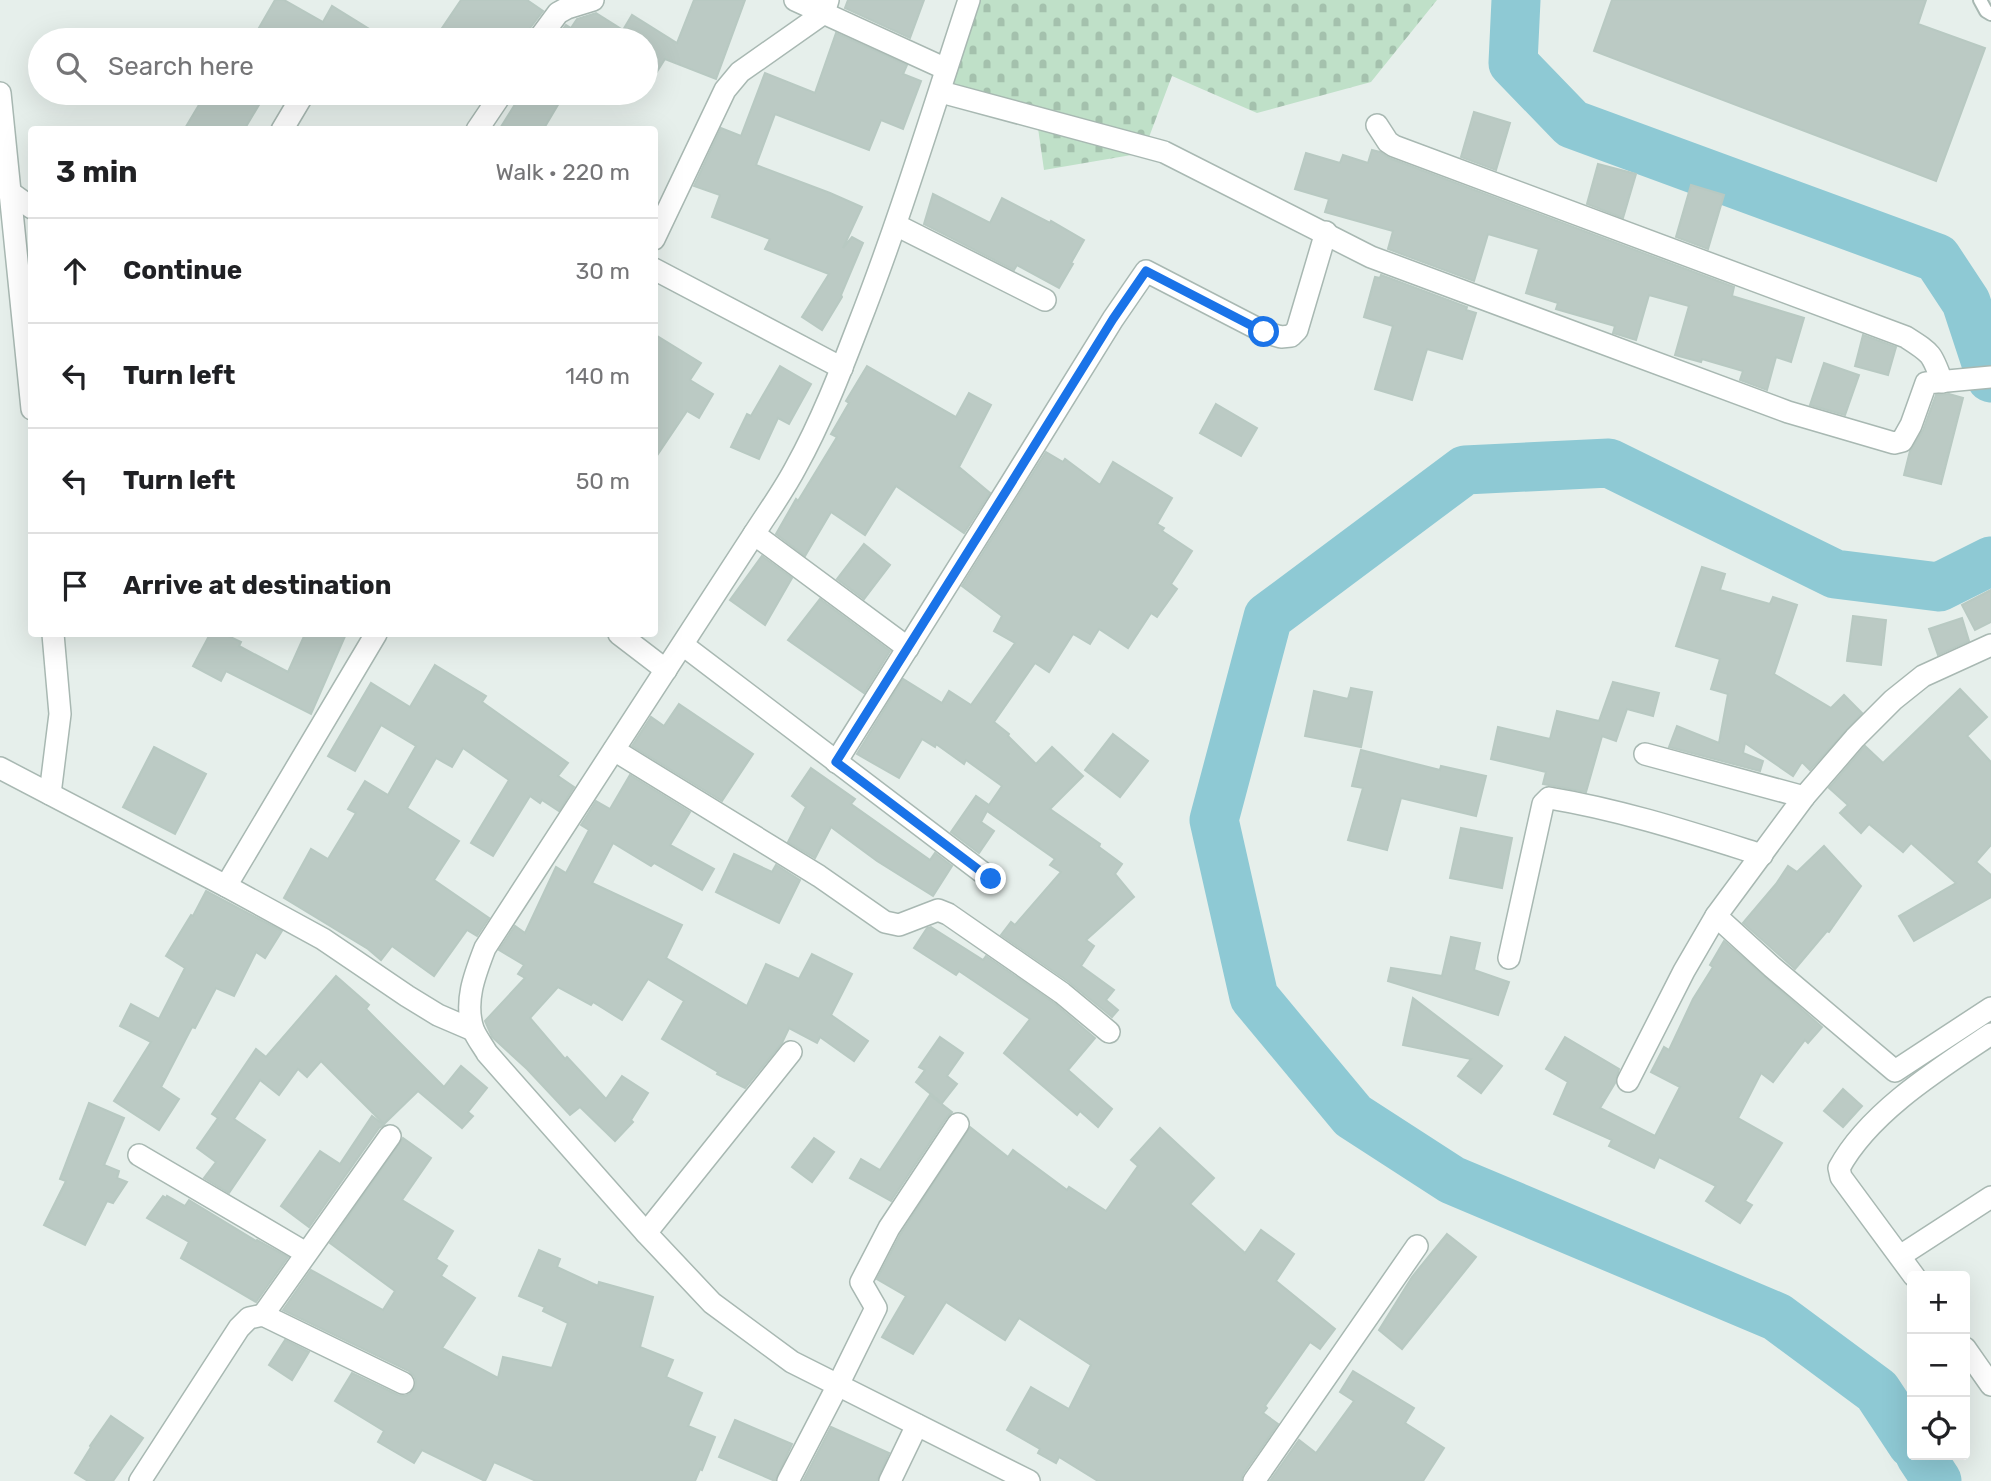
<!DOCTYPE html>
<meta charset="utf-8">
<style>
body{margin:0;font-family:Rubik,sans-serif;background:#f6f6f6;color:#202124}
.controls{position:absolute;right:21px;bottom:21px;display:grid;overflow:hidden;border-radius:7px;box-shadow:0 7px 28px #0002}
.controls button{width:63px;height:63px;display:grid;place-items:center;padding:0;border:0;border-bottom:2px solid #e0e0e0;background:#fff;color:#202124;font:35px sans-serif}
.stop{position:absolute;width:21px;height:21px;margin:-16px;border:5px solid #1a73e8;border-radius:50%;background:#fff}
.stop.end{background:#1a73e8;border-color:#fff;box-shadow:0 2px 7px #0008}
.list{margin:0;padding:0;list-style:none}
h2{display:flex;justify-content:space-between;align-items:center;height:91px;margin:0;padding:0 28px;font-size:30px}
h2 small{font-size:23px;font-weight:400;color:#757577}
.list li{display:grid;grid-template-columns:46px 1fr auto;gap:21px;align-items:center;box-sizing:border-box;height:105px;padding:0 28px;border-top:2px solid #e0e0e0}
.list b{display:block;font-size:26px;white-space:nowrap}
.list em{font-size:23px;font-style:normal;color:#757577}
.icon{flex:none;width:38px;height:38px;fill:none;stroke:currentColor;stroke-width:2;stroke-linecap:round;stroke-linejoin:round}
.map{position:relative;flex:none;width:1991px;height:1481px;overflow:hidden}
.search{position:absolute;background:#fff;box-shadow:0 7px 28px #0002;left:28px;top:28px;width:630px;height:77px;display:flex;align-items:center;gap:18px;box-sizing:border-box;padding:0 24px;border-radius:38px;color:#757577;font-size:26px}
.panel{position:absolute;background:#fff;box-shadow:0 7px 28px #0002;left:28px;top:126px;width:630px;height:511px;border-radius:7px}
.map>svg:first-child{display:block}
.cemetery{fill:url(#cemetery-stones)}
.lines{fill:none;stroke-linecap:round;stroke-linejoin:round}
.river{stroke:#8ec9d4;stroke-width:49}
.building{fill:#bbcac4;stroke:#b8c9c2;stroke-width:2}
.service-casing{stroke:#a8b8b2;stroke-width:16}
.minor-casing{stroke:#a8b8b2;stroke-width:24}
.tertiary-casing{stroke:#a8b8b2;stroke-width:24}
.service{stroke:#fff;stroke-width:12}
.minor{stroke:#fff;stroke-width:21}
.tertiary{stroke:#fff;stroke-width:21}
.route{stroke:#1a73e8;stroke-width:9}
</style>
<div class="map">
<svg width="1991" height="1481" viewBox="0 0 1991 1481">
<defs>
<pattern id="cemetery-stones" width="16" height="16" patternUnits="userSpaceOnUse" patternTransform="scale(1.75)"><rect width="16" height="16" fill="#bfe0c8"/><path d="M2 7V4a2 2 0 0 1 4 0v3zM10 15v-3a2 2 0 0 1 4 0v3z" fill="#a4c1ad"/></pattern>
</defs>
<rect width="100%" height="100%" fill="#e6efeb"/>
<polygon class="cemetery" points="975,0 1437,0 1371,82 1257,113 1172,76 1143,153 1044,170 1035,107 946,84"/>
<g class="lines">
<g class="river">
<polyline points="1516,0 1513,63 1572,124 1937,258 1966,302 1991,378"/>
<polyline points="1912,1444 1877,1391 1777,1317 1452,1180 1353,1116 1254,997 1214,820 1268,617 1465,470 1609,463 1835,574 1939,587 1991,561"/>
<polyline points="1920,1455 1937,1481"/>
</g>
</g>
<g class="building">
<polygon points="275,0 284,0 323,22 332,6 387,40 252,40"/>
<polygon points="461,0 527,0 543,11 527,32 524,40 434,40"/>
<polygon points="694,0 745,0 716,79 665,59 646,89 646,40 554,40 566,25 571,28 577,19 596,13 623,30 632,15 677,43"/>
<polygon points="848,0 924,0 910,38 845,8"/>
<polygon points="1612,0 1926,0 1918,24 1985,48 1936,181 1594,51"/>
<polygon points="836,33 907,65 903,74 921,81 903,129 881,120 869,150 775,114 756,165 830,193 862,207 843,248 852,237 863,243 841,295 842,297 822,330 802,317 829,274 765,249 770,239 712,217 720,195 694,186 721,128 741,136 765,73 815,93"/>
<polygon points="206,93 266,93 244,130 184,130"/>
<polygon points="522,93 565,93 543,130 499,130"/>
<polygon points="1474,112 1510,123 1496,170 1461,157"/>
<polygon points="1372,150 1380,152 1389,158 1734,287 1732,296 1804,318 1791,362 1776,357 1767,390 1740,380 1743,371 1702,359 1701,362 1675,355 1689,306 1649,295 1636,340 1620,335 1613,333 1615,326 1556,309 1558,303 1526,293 1539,249 1488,234 1474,281 1388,249 1393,231 1325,212 1329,199 1295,189 1306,153 1340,163 1343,155 1368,163"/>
<polygon points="1598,164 1636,174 1623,218 1587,204"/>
<polygon points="1691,185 1724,195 1708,249 1676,237"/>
<polygon points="933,194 990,223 1002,198 1050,223 1051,221 1084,240 1071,263 1073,264 1059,288 1017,265 1014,270 924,224"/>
<polygon points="1381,275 1467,307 1466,310 1476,313 1462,359 1427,349 1412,400 1375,389 1393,326 1364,317 1375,277 1380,278"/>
<polygon points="654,334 701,363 690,380 713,394 699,418 687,411 654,460"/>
<polygon points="1863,335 1896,347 1888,375 1855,366"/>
<polygon points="1824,363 1859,375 1845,415 1810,405"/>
<polygon points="780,366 811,384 789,424 778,418 759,459 731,447 747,414 751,416"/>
<polygon points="867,366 956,417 969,393 991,405 959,467 990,493 964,533 896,486 865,535 831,512 805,556 776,534 796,499 798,501 837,437 831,434 849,403 846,401"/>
<polygon points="1949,394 1963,398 1941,484 1904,475 1910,451 1923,430 1936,395"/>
<polygon points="1216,404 1257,428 1241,456 1200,433"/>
<polygon points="1046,452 1063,462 1065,459 1100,485 1113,462 1172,498 1157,524 1164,528 1162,531 1192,551 1171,584 1177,589 1157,617 1151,613 1128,648 1099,629 1090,644 1073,634 1049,672 1035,663 994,722 1009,734 1008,736 1036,764 1052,747 1083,776 1050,809 1100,844 1099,847 1122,864 1115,874 1134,897 1086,940 1094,946 1081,966 1114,990 1106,1000 1118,1010 1112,1017 1069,982 1001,935 1011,922 1015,925 1061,872 1050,865 1055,859 987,811 981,822 994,831 979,853 951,832 976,796 989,805 1002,786 966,760 964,764 936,744 935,747 922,739 899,778 857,754 903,679 942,703 949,691 971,705 1015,643 994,631 1002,616 962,586"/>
<polygon points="864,544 890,565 864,599 837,579"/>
<polygon points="762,556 792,578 765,625 730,600"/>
<polygon points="1702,567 1725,574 1720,590 1770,604 1773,597 1797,605 1774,674 1831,708 1844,695 1862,713 1810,770 1802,762 1793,776 1745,743 1743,753 1763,761 1760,771 1669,747 1677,726 1719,743 1728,694 1711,689 1720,659 1676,646"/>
<polygon points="1991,590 1991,622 1975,630 1962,605"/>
<polygon points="820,599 890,651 864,693 788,640"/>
<polygon points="1853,616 1886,620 1881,665 1847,661"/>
<polygon points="1962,618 1969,641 1938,655 1929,629"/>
<polygon points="210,634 224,634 241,642 239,646 288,672 305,634 346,634 311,714 226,671 221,681 193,666"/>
<polygon points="435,665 486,696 482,702 568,763 558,776 574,787 559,811 542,800 540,803 530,796 493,856 471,843 509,780 463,748 452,767 436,758 407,808 459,841 434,880 489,918 477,936 467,930 434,976 392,946 381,960 368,949 284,898 311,849 328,859 356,813 348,809 365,781 388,795 416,746 381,725 355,771 328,756 371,683 410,707"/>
<polygon points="1613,682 1659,693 1653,716 1627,709 1616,741 1602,736 1586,792 1543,784 1546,772 1491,759 1498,727 1550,739 1557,711 1599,721"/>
<polygon points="1351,688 1372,692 1361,747 1305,736 1314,691 1348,699"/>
<polygon points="1960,689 1987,717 1967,736 1991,762 1991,845 1976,862 1991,875 1991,897 1914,941 1899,916 1956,883 1911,843 1903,852 1869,824 1861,833 1840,813 1848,805 1829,788 1865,746 1883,763"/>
<polygon points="679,704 753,754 722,801 632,746 651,717 664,726"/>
<polygon points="1113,734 1148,761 1120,797 1085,770"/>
<polygon points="154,747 206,774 175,834 123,807"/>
<polygon points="1361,750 1440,770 1441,766 1486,776 1476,816 1401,798 1387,850 1348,840 1363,788 1352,786"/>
<polygon points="811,768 855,799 851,804 930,860 935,853 952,866 933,896 877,861 831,827 815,858 788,842 806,807 792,796"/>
<polygon points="630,775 690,812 670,845 714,869 702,890 654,863 651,866 613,843 592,883 682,925 666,958 747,1006 766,964 799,979 812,954 852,974 831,1015 868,1041 854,1061 820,1037 817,1043 789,1028 782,1043 745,1088 717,1074 718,1072 662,1039 684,1001 648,979 622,1020 593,1002 591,1005 558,987 530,1018 565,1059 567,1057 606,1099 622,1076 648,1093 631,1120 633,1122 615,1141 580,1107 570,1115 527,1069 492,1037 485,1021 525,978 518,974 524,965 499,950 515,926 525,933 556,867 566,873 589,830 581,825 596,801 610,809"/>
<polygon points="1461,828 1512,838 1502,888 1450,878"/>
<polygon points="1824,846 1861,886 1829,932 1827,931 1795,969 1743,923 1776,884 1788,866 1797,872"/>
<polygon points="734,854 772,872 776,865 800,880 779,923 716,892"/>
<polygon points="206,891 282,931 265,958 256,952 234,996 216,988 195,1028 192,1027 161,1087 179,1099 159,1130 114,1101 151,1042 120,1026 131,1004 159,1019 185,968 166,956 191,915 193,916"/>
<polygon points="931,927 983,960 986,956 1054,1003 1095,1038 1068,1070 1112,1109 1098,1127 1080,1111 1077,1115 1004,1053 1030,1019 959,971 956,975 914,948 927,928"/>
<polygon points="1451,937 1480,943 1474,970 1509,982 1498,1015 1388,981 1391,968 1442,976"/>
<polygon points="1724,941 1822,1027 1808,1043 1805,1040 1773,1082 1761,1073 1738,1118 1782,1143 1745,1201 1752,1205 1740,1223 1706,1201 1716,1186 1659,1157 1654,1168 1609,1146 1612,1140 1554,1114 1568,1082 1546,1069 1565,1037 1619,1069 1615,1083 1600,1108 1655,1136 1680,1087 1651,1072 1664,1047 1669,1050 1693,999 1713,967 1710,965"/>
<polygon points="336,976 369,1005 366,1009 444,1087 461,1066 487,1088 468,1112 473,1116 462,1128 418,1091 384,1124 321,1061 307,1077 298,1069 279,1095 260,1080 234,1119 265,1140 229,1193 204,1178 216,1162 197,1148 218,1118 212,1114 256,1049 266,1057"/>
<polygon points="1413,998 1502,1066 1481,1093 1458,1076 1471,1059 1403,1045"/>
<polygon points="940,1037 963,1053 947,1076 957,1084 942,1103 916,1082 925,1070 919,1067"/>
<polygon points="1843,1089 1862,1106 1843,1127 1824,1111"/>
<polygon points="930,1095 952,1112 947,1117 891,1201 850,1178 861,1159 880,1170"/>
<polygon points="89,1103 124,1118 104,1165 119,1171 117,1178 127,1182 113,1203 107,1201 85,1245 44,1225 66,1181 60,1179"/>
<polygon points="372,1116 384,1125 379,1128 309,1227 281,1206 320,1151 340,1164"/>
<polygon points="970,1127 1008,1157 1013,1150 1067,1190 1069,1187 1106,1211 1138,1166 1131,1160 1160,1128 1214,1178 1190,1204 1245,1253 1261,1230 1294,1254 1276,1281 1335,1329 1320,1349 1310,1342 1265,1406 1267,1408 1263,1413 1278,1424 1243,1474 1241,1481 1098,1481 1059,1457 1056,1463 1038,1453 1040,1449 1007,1430 1031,1387 1069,1409 1091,1365 1019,1318 1005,1340 946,1302 913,1354 882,1337 906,1296 877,1279 900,1235"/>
<polygon points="403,1138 431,1158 402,1200 453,1231 436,1259 447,1266 441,1276 475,1298 442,1348 498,1378 503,1357 552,1368 568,1323 543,1311 545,1307 519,1296 539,1250 560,1259 557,1267 598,1286 599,1282 653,1297 640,1347 673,1360 666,1377 702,1393 688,1426 715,1437 702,1470 700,1469 695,1481 536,1481 494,1462 485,1481 422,1450 414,1463 378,1442 384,1431 335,1401 352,1373 398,1395 405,1396 410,1394 415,1388 416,1381 414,1376 409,1371 283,1310 311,1270 383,1310 395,1291 330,1243"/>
<polygon points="814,1138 834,1152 812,1182 792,1167"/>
<polygon points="163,1196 166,1198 167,1196 185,1206 189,1200 256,1241 257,1240 288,1257 256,1302 181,1258 189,1242 147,1218"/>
<polygon points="1447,1234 1476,1257 1402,1349 1379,1330 1412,1277"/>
<polygon points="285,1340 309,1352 292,1380 269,1365"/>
<polygon points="1353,1371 1414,1408 1405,1423 1444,1448 1423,1481 1270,1481 1299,1440 1316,1453 1354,1401 1340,1392"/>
<polygon points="111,1416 143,1438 113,1481 88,1481 75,1473 91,1447 90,1446"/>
<polygon points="735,1420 792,1444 775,1481 719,1457"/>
<polygon points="831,1427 889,1453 877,1481 803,1481"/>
</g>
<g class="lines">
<defs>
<polyline id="service" points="1980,0 1986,11 1991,14"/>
<g id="minor">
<polyline points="795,0 946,69"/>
<polyline points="538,40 558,13 567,8 593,0"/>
<polyline points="941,92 1164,152 1371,257 1788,412 1894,443 1902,441 1911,425 1926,383 1991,377"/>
<polyline points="0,93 32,409"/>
<path d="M1377 125 1388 142 1394 146 1906 337C1931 353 1932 353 1942 382"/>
<polyline points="282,130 304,93"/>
<polyline points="477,130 502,93"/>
<polyline points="4,188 32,208"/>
<polyline points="896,225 1045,300"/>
<polyline points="654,239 725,90 740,72 824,13 828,0"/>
<polyline points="654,269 842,368"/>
<polyline points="754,534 908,648"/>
<polyline points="619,634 666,670"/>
<polyline points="683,645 991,879"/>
<polyline points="614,750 819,876 885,922 899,925 938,910 948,914 1062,993 1109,1032"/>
<polyline points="836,762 1010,485 1113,319 1146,271 1264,332 1281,337 1291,336 1297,330 1326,232"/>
<polyline points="0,768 226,886 323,939 407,996 438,1015 473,1030"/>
<polyline points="50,794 60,714 53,634"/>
<polyline points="1804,797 1855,738 1893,700 1923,676 1991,645"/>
<polyline points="226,886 376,634"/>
<polyline points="1716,916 1772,967 1895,1071 1991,1008"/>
<path d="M1509 958 1543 804 1549 798C1622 810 1692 833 1762 855"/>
<polyline points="1628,1081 1684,971 1716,916 1804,797 1645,754"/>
<polyline points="139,1155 306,1253"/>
<polyline points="646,1233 791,1052"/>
<polyline points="1900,1256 1991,1197"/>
<path d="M1914 1276 1841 1177 1839 1168C1869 1112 1940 1068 1991 1034"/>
<polyline points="263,1315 390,1136"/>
<polyline points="1965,1348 1991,1385"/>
<polyline points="140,1481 239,1328 249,1318 263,1315 403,1383"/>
<polyline points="788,1481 838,1385 876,1308 861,1282 889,1228 958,1124"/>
<polyline points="890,1481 917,1425"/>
<polyline points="1254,1481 1417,1246"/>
</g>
<path id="tertiary" d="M969 0C933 109 900 219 858 326 840 373 821 422 796 467 784 490 768 512 754 534L485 948C475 974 464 1001 473 1029 476 1037 483 1046 487 1053L646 1233 712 1303 792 1362 1029 1481"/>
</defs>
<use href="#service" class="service-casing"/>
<use href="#minor" class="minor-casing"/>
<use href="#tertiary" class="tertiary-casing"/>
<use href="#service" class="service"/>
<use href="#minor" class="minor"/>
<use href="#tertiary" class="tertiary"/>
</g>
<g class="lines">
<polyline class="route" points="991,879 836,762 1010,485 1113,319 1146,271 1264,332"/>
</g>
</svg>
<div class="controls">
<button>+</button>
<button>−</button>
<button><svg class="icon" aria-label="locate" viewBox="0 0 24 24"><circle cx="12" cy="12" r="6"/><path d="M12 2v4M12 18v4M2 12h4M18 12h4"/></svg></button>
</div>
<div class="stop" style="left:1264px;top:332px"></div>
<div class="stop end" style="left:991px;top:879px"></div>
<div class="search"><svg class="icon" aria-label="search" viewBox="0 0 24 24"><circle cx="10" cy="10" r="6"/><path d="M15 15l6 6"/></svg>Search here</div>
<section class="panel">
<h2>3 min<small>Walk · 220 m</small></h2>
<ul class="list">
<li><svg class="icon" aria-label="ahead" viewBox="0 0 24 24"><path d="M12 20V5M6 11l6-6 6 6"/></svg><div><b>Continue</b></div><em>30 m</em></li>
<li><svg class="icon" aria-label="left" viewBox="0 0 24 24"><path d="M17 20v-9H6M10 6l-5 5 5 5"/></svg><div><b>Turn left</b></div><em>140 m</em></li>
<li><svg class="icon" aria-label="left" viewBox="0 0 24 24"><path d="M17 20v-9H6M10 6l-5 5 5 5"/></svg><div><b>Turn left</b></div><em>50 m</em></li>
<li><svg class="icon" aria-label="arrive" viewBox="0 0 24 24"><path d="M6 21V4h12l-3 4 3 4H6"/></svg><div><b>Arrive at destination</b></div></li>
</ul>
</section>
</div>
